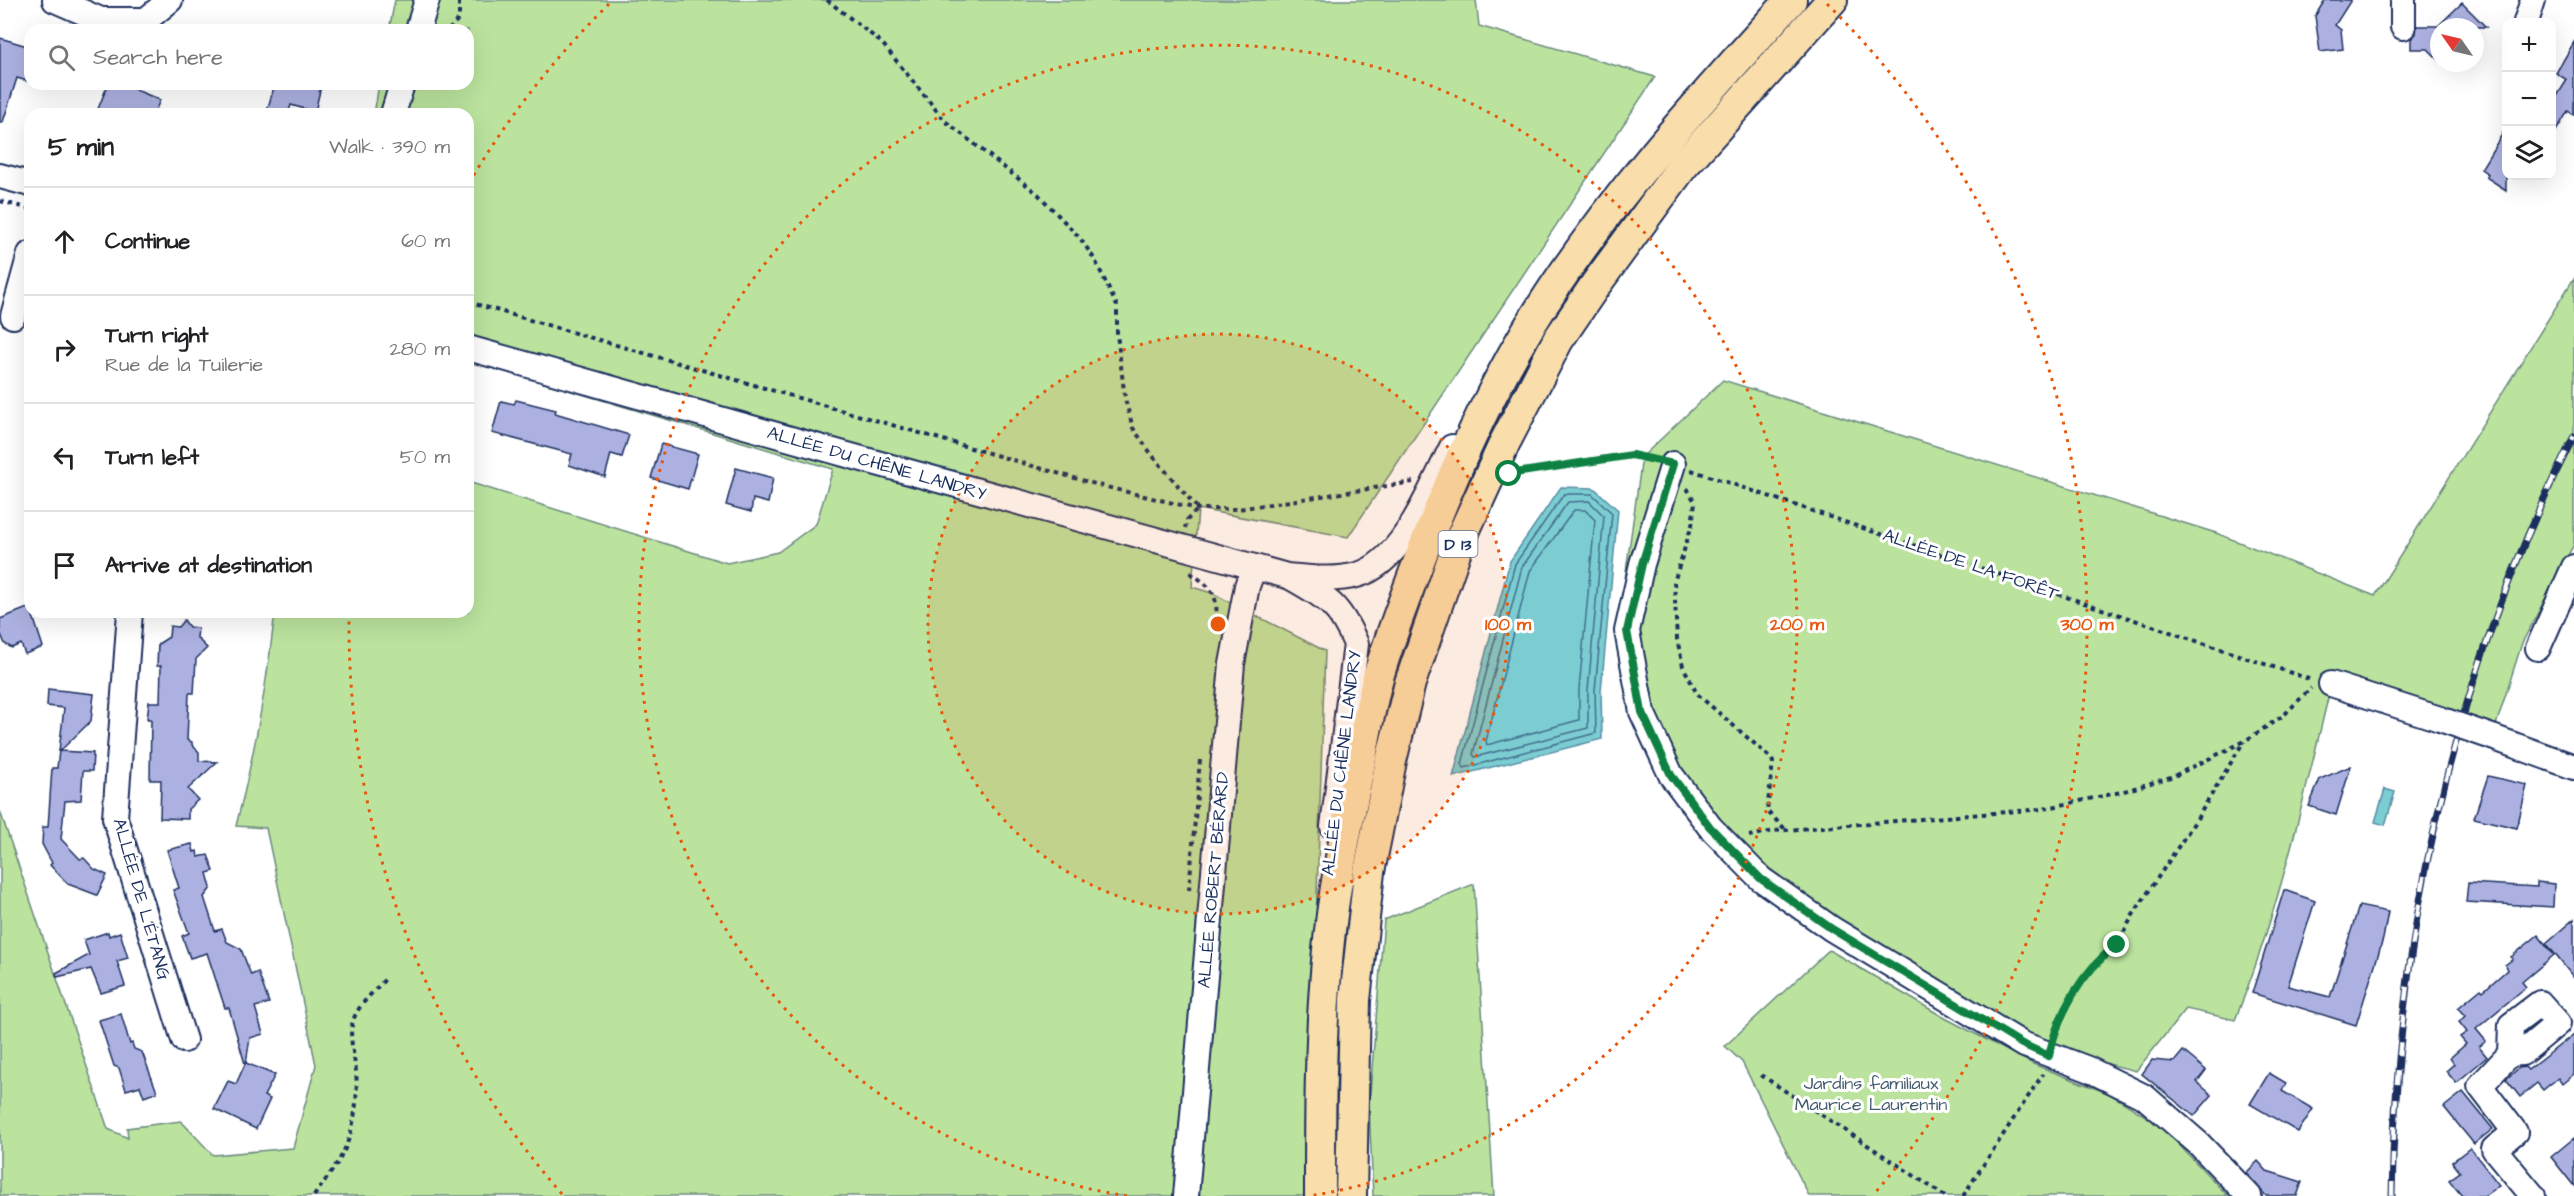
<!DOCTYPE html>
<meta charset="utf-8">
<style>
body{margin:0;font-family:"Architects Daughter",sans-serif;background:#f2f2f2;color:#202124}
.controls{position:absolute;right:18px;top:18px;display:grid;overflow:hidden;border-radius:12px;box-shadow:0 6px 24px #0002}
.controls button{width:54px;height:54px;display:grid;place-items:center;padding:0;border:0;border-bottom:2px solid #e0e0e0;background:#fff;color:#202124;font:30px sans-serif}
.compass{position:absolute;left:2430px;top:18px;width:54px;height:54px;border-radius:50%;background:#fff;box-shadow:0 6px 24px #0002;rotate:304deg}
.stop{position:absolute;width:18px;height:18px;margin:-14px;border:4px solid #0b8043;border-radius:50%;background:#fff}
.stop.end{background:#0b8043;border-color:#fff;box-shadow:0 2px 6px #0008}
.list{margin:0;padding:0;list-style:none}
h2{display:flex;justify-content:space-between;align-items:center;height:78px;margin:0;padding:0 24px;font-size:26px}
h2 small{font-size:20px;font-weight:400;color:#757577}
.list li{display:grid;grid-template-columns:39px 1fr auto;gap:18px;align-items:center;box-sizing:border-box;height:108px;padding:0 24px;border-top:2px solid #e0e0e0}
.list b{display:block;font-size:22px;white-space:nowrap}
.list p{margin:0;font-size:20px;white-space:nowrap;color:#757577}
.list em{font-size:20px;font-style:normal;color:#757577}
.icon{flex:none;width:33px;height:33px;fill:none;stroke:currentColor;stroke-width:2;stroke-linecap:round;stroke-linejoin:round}
.map{position:relative;flex:none;width:2574px;height:1196px;overflow:hidden}
.search{position:absolute;background:#fff;box-shadow:0 6px 24px #0002;left:24px;top:24px;width:450px;height:66px;display:flex;align-items:center;gap:15px;box-sizing:border-box;padding:0 21px;border-radius:18px;color:#757577;font-size:22px}
.panel{position:absolute;background:#fff;box-shadow:0 6px 24px #0002;left:24px;top:108px;width:450px;height:510px;border-radius:18px}
.map>svg:first-child{display:block}
.green{fill:#bbe39e;stroke:#6b897e;stroke-width:1.5}
.water{fill:#7ccdd2;stroke:#558ea4;stroke-width:1.5}
.lines{fill:none;stroke-linecap:round;stroke-linejoin:round}
.shore{stroke:#426e8c;stroke-width:1.5}
.building{fill:#acb1e1;stroke:#1b2f5e;stroke-width:1.5}
.minor-casing{stroke:#1b2f5e;stroke-width:28}
.major-casing{stroke:#1b2f5e;stroke-width:34}
.path{stroke:#1b2f5e;stroke-width:4;stroke-dasharray:4.5 4.5;stroke-linecap:butt}
.minor{stroke:#fff;stroke-width:24}
.major{stroke:#f9ddab;stroke-width:30}
.rail-casing{stroke:#1b2f5e;stroke-width:7}
.rail{stroke:#fff;stroke-width:4.5;stroke-dasharray:14;stroke-linecap:butt}
.minor-bridge-casing{stroke:#1b2f5e;stroke-width:28;stroke-linecap:butt}
.minor-bridge{stroke:#fff;stroke-width:24}
.route{stroke:#0b8043;stroke-width:8}
.ring{fill:none;stroke:#e8590c;stroke-width:3;stroke-dasharray:3 6}
.labels{text-anchor:middle;stroke-width:6;stroke-linejoin:round;paint-order:stroke}
.shield{fill:#fff;stroke:#5f6d8e;stroke-width:1.5}
.shield-label{font-size:16px;font-weight:bold;fill:#1b2f5e}
.street-label{font-size:18px;fill:#1b2f5e;stroke:#fff}
.park-label{font-size:18px;fill:#435c6e;stroke:#fff}
.centre{fill:#e8590c;stroke:#fff;stroke-width:3}
.ring-label{font-size:18px;text-anchor:middle;font-weight:bold;fill:#e8590c;stroke:#fff;stroke-width:6;stroke-linejoin:round;paint-order:stroke}
</style>
<div class="map">
<svg width="2574" height="1196" viewBox="0 0 2574 1196">
<rect width="100%" height="100%" fill="#fff"/>
<filter id="ink" filterUnits="userSpaceOnUse"><feTurbulence type="fractalNoise" baseFrequency=".0167" numOctaves="2"/><feDisplacementMap in="SourceGraphic" scale="12" xChannelSelector="R" yChannelSelector="G"/><feConvolveMatrix kernelMatrix="1 2 1 2 8 2 1 2 1" color-interpolation-filters="sRGB"/></filter>
<g filter="url(#ink)">
<g class="green">
<path d="M395 0H1476L1479 26 1655 77 1348 537 1198 509 1192 587 1212 593 1325 651 1307 1196H0V811L108 1129 128 1138 127 1128 181 1121 213 1155 293 1148 316 1065 266 828 236 826C254 757 267 684 275 612H468V482L727 563 778 552 816 524 833 469 468 360V114H374L379 84H468V30H389Z"/>
<path d="M2574 278V544L2522 643 2490 744 2330 690C2303 801 2278 914 2235 1020L2186 1009 2136 1071 2093 1060 2023 1035 1837 922 1716 837 1619 653 1626 571 1642 457 1723 380 2216 533 2375 596Z"/>
<polygon points="1474,884 1494,1196 1373,1196 1369,1106 1384,920"/>
<polygon points="1829,950 1945,1018 2033,1064 2110,1094 2160,1125 2228,1196 1809,1196 1742,1062 1725,1046"/>
</g>
<g class="water">
<polygon points="1561,487 1594,488 1618,510 1601,691 1602,739 1453,777 1510,561"/>
<polygon points="2385,789 2395,792 2385,825 2375,822"/>
</g>
<g class="lines">
<g class="shore">
<polygon points="1564,494 1592,494 1612,513 1595,690 1596,733 1464,768 1462,764 1515,564"/>
<polygon points="1589,501 1604,516 1588,690 1588,728 1475,757 1473,754 1522,567 1568,502"/>
<polygon points="1574,510 1585,510 1595,520 1579,689 1579,720 1487,745 1486,741 1530,571"/>
</g>
</g>
<g class="building">
<polygon points="2325,0 2351,0 2335,25 2341,30 2343,49 2320,52 2315,16"/>
<polygon points="2462,3 2486,27 2439,27 2439,60 2428,49 2411,49 2411,39 2416,34 2417,26 2438,26"/>
<polygon points="0,38 27,46 26,48 30,50 30,82 17,78 3,122 0,122"/>
<polygon points="2574,42 2574,115 2568,111 2552,138 2552,104 2567,80 2556,73"/>
<polygon points="108,84 136,84 134,89 160,100 154,114 96,114"/>
<polygon points="275,84 313,84 321,86 315,112 291,105 288,114 266,114"/>
<polygon points="2506,128 2506,190 2486,177 2488,174 2481,169"/>
<polygon points="516,400 556,410 555,413 629,435 622,457 611,454 605,477 569,465 572,454 492,433 501,401 514,404"/>
<polygon points="661,444 698,454 688,489 651,478"/>
<polygon points="736,468 773,478 768,503 753,499 751,512 726,505"/>
<polygon points="30,607 43,647 25,654 21,644 12,648 5,644 0,632 0,619"/>
<polygon points="184,620 189,627 198,628 197,638 207,648 196,659 194,693 189,693 187,740 192,742 192,745 199,752 199,761 217,762 188,789 198,800 188,809 188,819 160,818 161,780 150,780 151,719 147,719 149,702 160,702 161,666 157,666 158,644 169,637 170,626 178,627"/>
<polygon points="48,689 94,694 91,721 60,751 93,753 92,771 83,771 81,800 65,801 61,839 80,859 84,858 94,869 107,875 97,895 68,884 50,865 52,863 42,844 43,827 48,827 52,768 57,768 64,708 47,706"/>
<polygon points="2351,766 2336,815 2309,806 2320,779"/>
<polygon points="2488,776 2527,785 2517,828 2474,818"/>
<polygon points="192,844 194,852 197,851 198,857 208,855 214,871 207,873 211,888 204,897 215,931 222,929 227,942 241,949 251,975 258,972 269,1003 255,1007 263,1034 250,1038 246,1063 275,1075 264,1096 270,1099 256,1129 214,1109 228,1081 236,1084 245,1064 229,1008 225,1008 207,953 190,958 182,936 189,933 173,890 179,888 167,850"/>
<polygon points="2537,882 2554,884 2553,907 2466,902 2468,883 2537,887"/>
<polygon points="2284,890 2315,901 2288,986 2330,997 2359,906 2388,912 2383,939 2356,1025 2252,993"/>
<polygon points="2574,919 2574,978 2546,943"/>
<polygon points="108,932 109,936 120,932 123,942 128,958 117,961 125,986 101,993 91,969 57,977 56,973 89,955 84,940"/>
<polygon points="2538,935 2554,955 2522,982 2526,987 2476,1029 2486,1041 2479,1047 2487,1057 2456,1083 2446,1071 2454,1064 2450,1058 2466,1044 2460,1037 2467,1032 2459,1022 2465,1016 2458,1008 2481,989 2483,991 2507,970 2505,965 2513,959 2511,957"/>
<polygon points="121,1014 130,1044 132,1043 134,1049 142,1052 157,1092 144,1097 140,1086 126,1090 119,1068 114,1066 99,1020"/>
<polygon points="2574,1034 2574,1074 2562,1084 2558,1078 2543,1090 2537,1083 2520,1097 2506,1079 2519,1068 2525,1067 2528,1070"/>
<polygon points="2183,1051 2206,1070 2197,1082 2212,1095 2194,1116 2142,1074 2152,1060 2174,1062"/>
<polygon points="2269,1073 2286,1083 2282,1091 2313,1109 2298,1132 2250,1104"/>
<polygon points="2463,1092 2493,1129 2474,1144 2444,1107"/>
<polygon points="2574,1138 2574,1186 2551,1157"/>
<polygon points="2470,1148 2499,1185 2484,1196 2462,1196 2449,1180 2460,1172 2452,1162"/>
<polygon points="2258,1161 2267,1171 2302,1182 2297,1196 2266,1196 2246,1173"/>
</g>
<g class="lines">
<defs>
<g id="minor">
<polyline points="55,0 101,20 146,20 170,0"/>
<polyline points="2403,0 2403,27"/>
<polyline points="2526,22 2533,0"/>
<polyline points="418,30 427,0"/>
<polyline points="393,114 402,84"/>
<polyline points="0,176 30,184"/>
<polyline points="13,316 30,254"/>
<path d="M468 348 844 454 1287 576C1309 578 1335 581 1357 575 1403 563 1432 486 1452 447"/>
<polyline points="1673,464 1642,564 1627,631 1642,712 1671,775 1710,827 1761,879 1832,929 2022,1044 2088,1069 2145,1097 2199,1144 2249,1196"/>
<path d="M1292 578C1328 598 1340 606 1356 644L1333 827"/>
<polyline points="130,612 115,818 184,1040"/>
<polyline points="2538,648 2574,567"/>
<polyline points="2331,684 2440,719"/>
<polyline points="2492,737 2574,767"/>
<polyline points="2510,1054 2522,1053 2558,1023 2540,1003 2511,1025 2510,1054 2480,1086 2515,1132 2494,1149 2533,1196"/>
<polyline points="1186,1196 1232,664 1247,586 1254,567"/>
</g>
<g id="major">
<path d="M1320 1196C1320 1114 1320 1031 1328 950 1333 895 1344 840 1355 786 1363 751 1368 715 1377 681 1387 645 1401 609 1414 574 1446 490 1482 405 1529 327 1602 207 1697 103 1791 0"/>
<polyline points="1351,1196 1355,1000 1369,872 1391,761 1410,683 1457,547 1505,442 1558,340 1596,284 1682,167 1832,0"/>
</g>
</defs>
<use href="#minor" class="minor-casing"/>
<use href="#major" class="major-casing"/>
<g class="path">
<polyline points="827,0 882,43 945,121 1038,194 1080,238 1095,260 1117,306 1117,334 1125,399 1133,428 1152,455 1198,509 1187,520 1185,528"/>
<polyline points="449,30 459,18 459,0"/>
<polyline points="0,201 30,209"/>
<polyline points="468,302 1102,486 1198,509 1238,509 1413,482"/>
<polyline points="1691,470 2312,680"/>
<polyline points="1518,473 1632,455 1652,459"/>
<polyline points="1687,488 1695,502 1692,525 1674,582 1677,639 1683,666 1697,694 1771,758 1773,762 1767,811 1786,830"/>
<path d="M1190 573C1216 589 1219 598 1215 628"/>
<polyline points="1749,836 1774,831 2043,809 2121,792 2174,776 2245,741 2284,715 2311,688"/>
<polyline points="1189,890 1200,760"/>
<polyline points="2054,1035 2077,987 2101,957 2117,945 2133,915 2198,817 2244,741"/>
<polyline points="1761,1075 1945,1196"/>
<path d="M314 1196C325 1180 339 1164 346 1146 356 1122 359 1089 355 1064 353 1049 348 1033 354 1018 360 1003 375 991 385 979"/>
<polyline points="1963,1196 2043,1074"/>
</g>
<use href="#minor" class="minor"/>
<use href="#major" class="major"/>
<defs>
<path id="rail" d="M2392 1196C2396 931 2454 673 2574 436"/>
</defs>
<use href="#rail" class="rail-casing"/>
<use href="#rail" class="rail"/>
<defs>
<polyline id="minor-bridge" points="2440,719 2492,737"/>
</defs>
<use href="#minor-bridge" class="minor-bridge-casing"/>
<use href="#minor-bridge" class="minor-bridge"/>
</g>
</g>
<g class="lines" filter="url(#ink)">
<path class="route" d="M1509 474 1632 455 1673 464 1642 564 1627 631 1642 712 1671 775 1710 827 1761 879 1832 929 2022 1044 2049 1056C2058 1013 2082 971 2117 945"/>
</g>
<circle cx="1218" cy="624" r="290" fill="#e8590c" fill-opacity=".12"/>
<g class="ring">
<circle cx="1218" cy="624" r="290"/>
<path d="M1127 1196A579 579 0 1 1 1309 1196"/>
<path d="M562 1194A869 869 0 0 1 349 616M469 183A869 869 0 0 1 609 4M1827 4A869 869 0 0 1 1874 1194"/>
</g>
<g class="labels">
<rect class="shield" x="1438.5" y="531" width="39" height="26" rx="4.5"/>
<g class="shield-label">
<text x="1458" y="550">D 13</text>
</g>
<g class="street-label">
<text transform="translate(877 463) rotate(16)" y="6">ALLÉE DU CHÊNE LANDRY</text>
<text transform="translate(1971 564) rotate(19)" y="6">ALLÉE DE LA FORÊT</text>
<text transform="translate(1341 763) rotate(-83)" y="6">ALLÉE DU CHÊNE LANDRY</text>
<text transform="translate(1213 880) rotate(-85)" y="6">ALLÉE ROBERT BÉRARD</text>
<text transform="translate(142 899) rotate(74)" y="6">ALLÉE DE L’ÉTANG</text>
</g>
<g class="park-label">
<text x="1871" y="1089">Jardins familiaux<tspan x="1871" dy="21">Maurice Laurentin</tspan></text>
</g>
</g>
<circle cx="1218" cy="624" r="9" class="centre"/>
<g class="ring-label">
<text x="1508" y="630">100 m</text>
<text x="1797" y="630">200 m</text>
<text x="2087" y="630">300 m</text>
</g>
</svg>
<div class="controls">
<button>+</button>
<button>−</button>
<button><svg class="icon" aria-label="layers" viewBox="0 0 24 24"><path d="M12 4l9 5-9 5-9-5zM3 14l9 5 9-5"/></svg></button>
</div>
<svg class="compass" viewBox="-18 -18 36 36"><path d="M0-13l5 13h-10z" fill="#e53935"/><path d="M0 13l5-13h-10z" fill="#757577"/></svg>
<div class="stop" style="left:1509px;top:474px"></div>
<div class="stop end" style="left:2117px;top:945px"></div>
<div class="search"><svg class="icon" aria-label="search" viewBox="0 0 24 24"><circle cx="10" cy="10" r="6"/><path d="M15 15l6 6"/></svg>Search here</div>
<section class="panel">
<h2>5 min<small>Walk · 390 m</small></h2>
<ul class="list">
<li><svg class="icon" aria-label="ahead" viewBox="0 0 24 24"><path d="M12 20V5M6 11l6-6 6 6"/></svg><div><b>Continue</b></div><em>60 m</em></li>
<li><svg class="icon" aria-label="right" viewBox="0 0 24 24"><path d="M7 20v-9h11M14 6l5 5-5 5"/></svg><div><b>Turn right</b><p>Rue de la Tuilerie</p></div><em>280 m</em></li>
<li><svg class="icon" aria-label="left" viewBox="0 0 24 24"><path d="M17 20v-9H6M10 6l-5 5 5 5"/></svg><div><b>Turn left</b></div><em>50 m</em></li>
<li><svg class="icon" aria-label="arrive" viewBox="0 0 24 24"><path d="M6 21V4h12l-3 4 3 4H6"/></svg><div><b>Arrive at destination</b></div></li>
</ul>
</section>
</div>
